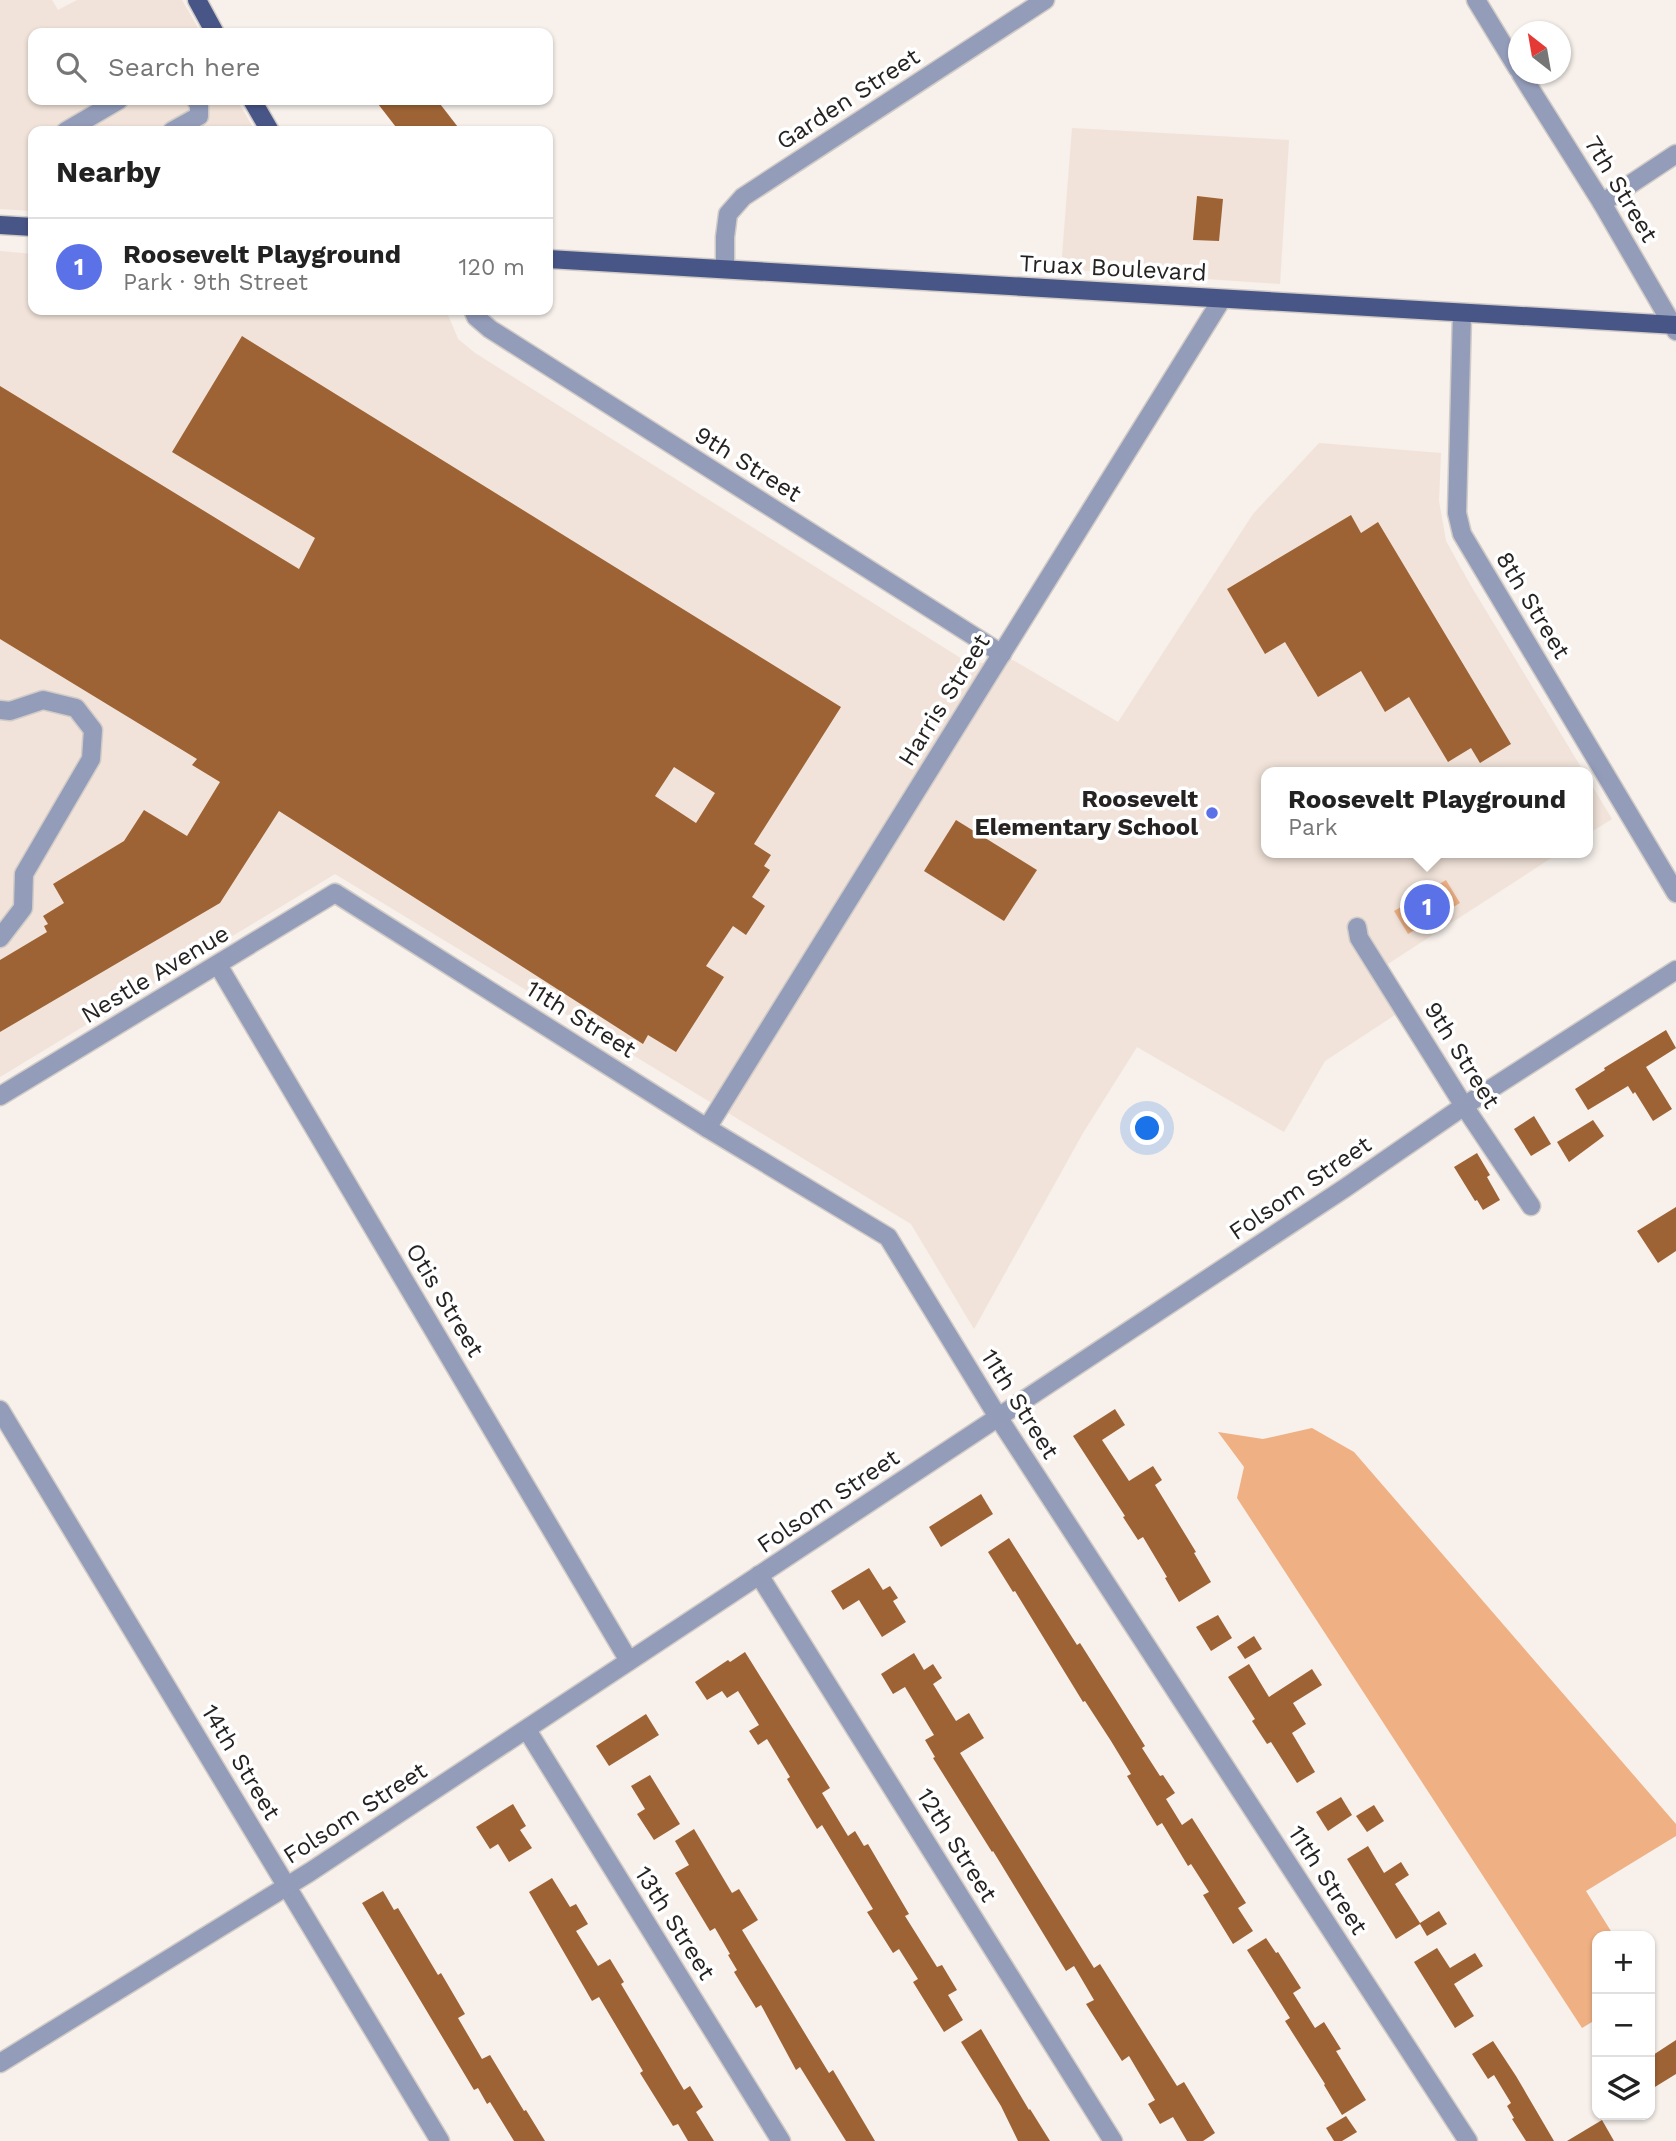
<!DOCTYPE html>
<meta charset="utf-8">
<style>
body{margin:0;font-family:"Work Sans",sans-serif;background:#f2f2f2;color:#222}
.controls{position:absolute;right:21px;bottom:21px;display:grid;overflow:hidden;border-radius:14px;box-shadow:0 2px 5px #0004}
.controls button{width:63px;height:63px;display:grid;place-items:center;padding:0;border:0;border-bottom:2px solid #e0e0e0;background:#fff;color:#222;font:35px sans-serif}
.compass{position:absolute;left:1508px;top:21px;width:63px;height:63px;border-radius:50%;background:#fff;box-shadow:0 2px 5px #0004;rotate:329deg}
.you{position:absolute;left:1148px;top:1129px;width:24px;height:24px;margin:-18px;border:5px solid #fff;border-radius:50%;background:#1a73e8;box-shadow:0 0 0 10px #1a73e833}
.badge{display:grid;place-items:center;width:46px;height:46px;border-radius:50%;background:#5b71e8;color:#fff;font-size:23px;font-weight:700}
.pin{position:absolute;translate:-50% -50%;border:4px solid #fff;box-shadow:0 2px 7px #0006}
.popup{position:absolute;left:1261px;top:767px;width:332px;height:91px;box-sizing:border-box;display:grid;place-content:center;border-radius:14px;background:#fff;filter:drop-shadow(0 2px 5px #0005);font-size:23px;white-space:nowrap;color:#767676}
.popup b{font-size:26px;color:#222}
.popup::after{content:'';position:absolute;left:50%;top:100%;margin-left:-14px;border:14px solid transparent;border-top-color:#fff}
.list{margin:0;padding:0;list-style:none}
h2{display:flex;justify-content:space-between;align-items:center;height:91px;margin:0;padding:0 28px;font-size:30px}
h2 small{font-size:23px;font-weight:400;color:#767676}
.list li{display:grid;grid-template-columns:46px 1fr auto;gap:21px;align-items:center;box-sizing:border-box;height:98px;padding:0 28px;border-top:2px solid #e0e0e0}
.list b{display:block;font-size:26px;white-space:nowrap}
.list p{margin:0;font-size:23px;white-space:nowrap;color:#767676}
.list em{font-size:23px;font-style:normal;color:#767676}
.icon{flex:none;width:38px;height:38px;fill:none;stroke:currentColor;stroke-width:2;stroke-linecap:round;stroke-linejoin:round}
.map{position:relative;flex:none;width:1676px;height:2141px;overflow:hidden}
.search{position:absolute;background:#fff;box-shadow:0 2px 5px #0004;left:28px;top:28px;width:525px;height:77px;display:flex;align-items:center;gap:18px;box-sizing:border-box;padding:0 24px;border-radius:14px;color:#767676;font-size:26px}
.panel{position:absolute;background:#fff;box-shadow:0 2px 5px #0004;left:28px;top:126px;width:525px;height:189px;border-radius:14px}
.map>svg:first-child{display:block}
.built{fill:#f1e3d9}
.green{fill:#efb184}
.building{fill:#9e6335;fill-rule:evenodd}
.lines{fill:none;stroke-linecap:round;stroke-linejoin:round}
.minor-casing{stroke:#d1cbc7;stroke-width:21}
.major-casing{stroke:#d1cbc7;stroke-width:21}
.minor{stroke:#939cb9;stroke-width:18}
.major{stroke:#485587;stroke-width:18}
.poi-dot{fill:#5b71e8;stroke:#fff;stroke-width:2.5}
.labels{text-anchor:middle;stroke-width:7;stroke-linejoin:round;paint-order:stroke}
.street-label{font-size:24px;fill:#262322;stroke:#fff}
.poi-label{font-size:24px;font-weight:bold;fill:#262322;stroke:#fff;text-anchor:end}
</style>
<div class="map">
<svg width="1676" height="2141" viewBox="0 0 1676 2141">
<rect width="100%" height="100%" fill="#f7f0eb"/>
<g class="built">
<polygon points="0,0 52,0 58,10 77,0 182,0 201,33 33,33 33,100 237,100 255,131 33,131 33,211 0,209"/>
<polygon points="1072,128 1289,140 1280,284 1061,269"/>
<polygon points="0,251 33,254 33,310 446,310 458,339 475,353 970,664 1013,660 1118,722 1253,514 1319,443 1441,453 1439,501 1446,541 1471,586 1584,772 1266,772 1266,853 1559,853 1377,971 1401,1011 1325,1061 1284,1132 1137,1047 1083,1133 974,1329 911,1224 335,874 0,1077"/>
<polygon points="1588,779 1612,819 1588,834"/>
</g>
<g class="green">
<polygon points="1446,880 1460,903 1408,934 1394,911"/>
<polygon points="1312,1428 1354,1452 1676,1824 1676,1836 1586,1891 1614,1936 1597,1936 1597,2019 1582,2028 1237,1498 1244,1467 1218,1432 1263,1439"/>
</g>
<g class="building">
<polygon points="375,100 437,100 461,131 399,131"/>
<polygon points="1197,196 1223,199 1219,241 1193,240"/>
<path d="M242 336 841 707 754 844 771 855 764 866 770 870 752 897 765 906 746 935 733 926 706 966 724 977 676 1052 648 1035 643 1044 279 811 220 903 0 1032V960L47 932 44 926 48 924 43 916 64 903 53 884 124 841 144 810 187 836 220 782 192 765 197 759 0 639V386L299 569 315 538 172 452ZM674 767 715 793 696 823 655 796Z"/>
<polygon points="1351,515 1361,533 1378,522 1511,744 1480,763 1471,748 1448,762 1409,697 1385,712 1361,671 1318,697 1285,642 1265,654 1227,589"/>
<polygon points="956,820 1037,870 1004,921 924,871"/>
<polygon points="1666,1030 1676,1048 1646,1067 1672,1109 1653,1121 1635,1092 1633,1094 1628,1086 1588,1110 1575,1089 1605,1070 1604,1068"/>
<polygon points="1534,1116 1551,1144 1531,1156 1514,1129"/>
<polygon points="1593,1120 1604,1136 1569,1162 1557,1142"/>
<polygon points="1477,1153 1490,1175 1487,1177 1500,1200 1483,1210 1477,1200 1475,1201 1454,1167"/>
<polygon points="1676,1207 1676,1251 1658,1263 1637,1231"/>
<polygon points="1115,1409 1125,1425 1102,1440 1129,1481 1153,1466 1162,1480 1155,1485 1196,1552 1194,1553 1211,1582 1179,1602 1165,1578 1167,1577 1143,1537 1138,1540 1123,1517 1125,1516 1073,1436"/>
<polygon points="981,1494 993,1514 941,1547 929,1527"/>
<polygon points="1009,1538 1077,1645 1080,1643 1118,1703 1145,1746 1142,1748 1160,1776 1163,1775 1175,1793 1166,1799 1182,1825 1192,1818 1246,1903 1238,1908 1253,1931 1233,1944 1203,1895 1209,1892 1191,1864 1188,1866 1162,1823 1157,1826 1127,1776 1131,1774 1111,1741 1085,1701 1083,1702 1015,1591 1013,1592 988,1552"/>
<polygon points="869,1568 883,1590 890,1586 898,1598 893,1601 906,1622 882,1637 859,1600 843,1610 831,1591"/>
<polygon points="1218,1615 1232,1638 1211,1651 1196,1627"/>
<polygon points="1254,1636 1262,1649 1245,1659 1237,1647"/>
<polygon points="745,1652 830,1788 822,1793 848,1836 855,1831 864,1846 868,1844 909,1914 905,1916 937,1967 942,1965 957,1990 948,1995 963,2020 944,2032 913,1982 918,1979 899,1949 893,1953 867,1912 873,1909 822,1825 817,1829 787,1779 790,1777 767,1739 758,1745 749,1731 759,1725 738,1691 727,1698 722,1691 707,1700 695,1682 728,1660 730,1662"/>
<polygon points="914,1653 924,1670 933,1664 942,1678 933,1684 956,1721 969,1713 984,1738 960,1753 1094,1968 1100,1964 1177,2086 1184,2082 1215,2133 1203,2141 1187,2141 1173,2117 1160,2124 1148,2104 1155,2100 1129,2056 1122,2061 1086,2004 1094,2000 1074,1966 1066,1971 993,1851 992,1852 933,1758 935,1757 925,1740 934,1735 905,1687 893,1694 881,1674"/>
<polygon points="1249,1664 1269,1697 1312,1669 1322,1685 1293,1703 1306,1724 1292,1733 1315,1772 1297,1783 1271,1742 1267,1744 1252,1721 1255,1719 1228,1677"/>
<polygon points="646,1714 659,1735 609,1766 596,1746"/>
<polygon points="650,1775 680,1824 654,1840 637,1814 645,1809 631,1786"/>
<polygon points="1341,1797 1352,1815 1328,1831 1316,1812"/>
<polygon points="513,1804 526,1826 520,1830 532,1848 509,1862 498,1844 490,1849 476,1827"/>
<polygon points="1374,1805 1384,1821 1367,1832 1356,1816"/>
<polygon points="694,1829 732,1893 739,1889 758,1920 742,1930 829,2073 833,2070 875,2141 846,2141 800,2067 796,2070 761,2005 756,2008 734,1972 737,1970 728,1955 730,1954 715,1928 710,1931 675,1873 689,1865 675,1841"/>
<polygon points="1368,1846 1384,1873 1401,1862 1409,1875 1395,1884 1420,1923 1439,1911 1447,1924 1427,1936 1420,1924 1396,1939 1347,1859"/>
<polygon points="552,1878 570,1907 576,1904 588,1924 576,1931 598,1966 610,1959 624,1982 621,1984 684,2090 690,2086 703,2107 696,2112 714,2141 688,2141 678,2124 673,2126 640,2073 643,2071 599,1997 592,2001 529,1892"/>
<polygon points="383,1891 394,1910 398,1908 438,1975 441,1973 465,2014 458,2018 482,2059 490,2055 524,2111 526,2110 545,2141 514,2141 490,2102 487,2104 478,2088 474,2090 362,1903"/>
<polygon points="1266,1938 1276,1953 1278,1952 1301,1988 1293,1993 1315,2028 1324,2022 1341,2049 1336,2051 1366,2100 1342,2115 1324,2085 1325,2084 1285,2021 1290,2018 1247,1950"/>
<polygon points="1437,1948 1450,1968 1475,1953 1483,1966 1454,1984 1474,2016 1455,2028 1414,1962"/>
<polygon points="981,2029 1029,2110 1030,2109 1050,2141 1018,2141 1001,2106 961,2042"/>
<polygon points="1676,2040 1676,2074 1650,2090 1650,2057"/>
<polygon points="1493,2041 1516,2076 1554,2141 1526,2141 1512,2119 1514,2118 1507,2106 1511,2103 1494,2075 1488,2079 1472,2054"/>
<polygon points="1346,2116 1357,2132 1342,2141 1334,2141 1326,2128"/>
<polygon points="1602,2120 1614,2141 1567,2141"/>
</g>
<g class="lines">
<defs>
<g id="minor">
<polyline points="1476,0 1518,69"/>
<polyline points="1521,74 1602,203 1676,331"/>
<polyline points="66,131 119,100"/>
<polyline points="172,131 199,116 199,105 196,100"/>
<polyline points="1602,203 1676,154"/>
<polyline points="725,269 725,237 728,214 743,197 1045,0"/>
<polyline points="473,310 476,317 490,329 1002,654"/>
<polyline points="1462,313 1457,513 1462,534 1676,893"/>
<polyline points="0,710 10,711 43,700 76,708 93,730 91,759 24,874 23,908 0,938"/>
<polyline points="1357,927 1359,938 1464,1106 1531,1206"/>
<polyline points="218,965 629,1661"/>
<polyline points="0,1096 335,893 707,1128 888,1237 998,1417 1468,2141"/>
<polyline points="707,1128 1222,299"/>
<polyline points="0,1410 440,2141"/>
<polyline points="759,1575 1113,2141"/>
<polyline points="527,1730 781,2141"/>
<polyline points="0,2063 310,1872 1345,1188 1464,1106 1676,970"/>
</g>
<g id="major">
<polyline points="197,0 215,33"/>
<polyline points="252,100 270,131"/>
<polyline points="0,225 33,227"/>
<polyline points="548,259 1676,325"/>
</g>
</defs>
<use href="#minor" class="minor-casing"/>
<use href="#major" class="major-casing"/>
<use href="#minor" class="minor"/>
<use href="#major" class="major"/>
</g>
<circle class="poi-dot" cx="1212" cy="813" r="7"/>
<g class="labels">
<g class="street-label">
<text transform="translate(848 99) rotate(-33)" y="8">Garden Street</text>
<text transform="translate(1621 189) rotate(59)" y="8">7th Street</text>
<text transform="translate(1113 268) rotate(3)" y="8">Truax Boulevard</text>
<text transform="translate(748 464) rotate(32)" y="8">9th Street</text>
<text transform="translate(1533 605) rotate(59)" y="8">8th Street</text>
<text transform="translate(944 700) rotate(-58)" y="8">Harris Street</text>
<text transform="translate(155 974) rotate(-31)" y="8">Nestle Avenue</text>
<text transform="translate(581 1019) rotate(32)" y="8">11th Street</text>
<text transform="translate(1462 1055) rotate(58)" y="8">9th Street</text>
<text transform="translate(1300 1188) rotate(-34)" y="8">Folsom Street</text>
<text transform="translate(445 1300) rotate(59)" y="8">Otis Street</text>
<text transform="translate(1020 1404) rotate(58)" y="8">11th Street</text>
<text transform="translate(828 1501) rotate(-34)" y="8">Folsom Street</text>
<text transform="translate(241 1762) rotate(59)" y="8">14th Street</text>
<text transform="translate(355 1813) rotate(-33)" y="8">Folsom Street</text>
<text transform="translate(957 1845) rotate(58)" y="8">12th Street</text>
<text transform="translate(1328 1880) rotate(57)" y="8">11th Street</text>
<text transform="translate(675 1923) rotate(58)" y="8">13th Street</text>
</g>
<g class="poi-label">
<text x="1198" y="807">Roosevelt<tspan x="1198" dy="28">Elementary School</tspan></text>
</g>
</g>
</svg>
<div class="controls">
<button>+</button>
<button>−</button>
<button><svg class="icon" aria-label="layers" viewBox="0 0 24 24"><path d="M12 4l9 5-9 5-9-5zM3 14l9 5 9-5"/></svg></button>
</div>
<svg class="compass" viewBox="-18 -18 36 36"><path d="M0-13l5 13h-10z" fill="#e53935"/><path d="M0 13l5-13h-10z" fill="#767676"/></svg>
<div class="you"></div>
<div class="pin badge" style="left:1427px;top:907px">1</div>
<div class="popup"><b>Roosevelt Playground</b>Park</div>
<div class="search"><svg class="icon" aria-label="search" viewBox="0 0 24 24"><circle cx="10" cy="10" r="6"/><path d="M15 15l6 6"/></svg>Search here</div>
<section class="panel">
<h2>Nearby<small></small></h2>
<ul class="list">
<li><span class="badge">1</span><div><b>Roosevelt Playground</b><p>Park · 9th Street</p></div><em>120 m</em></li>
</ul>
</section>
</div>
